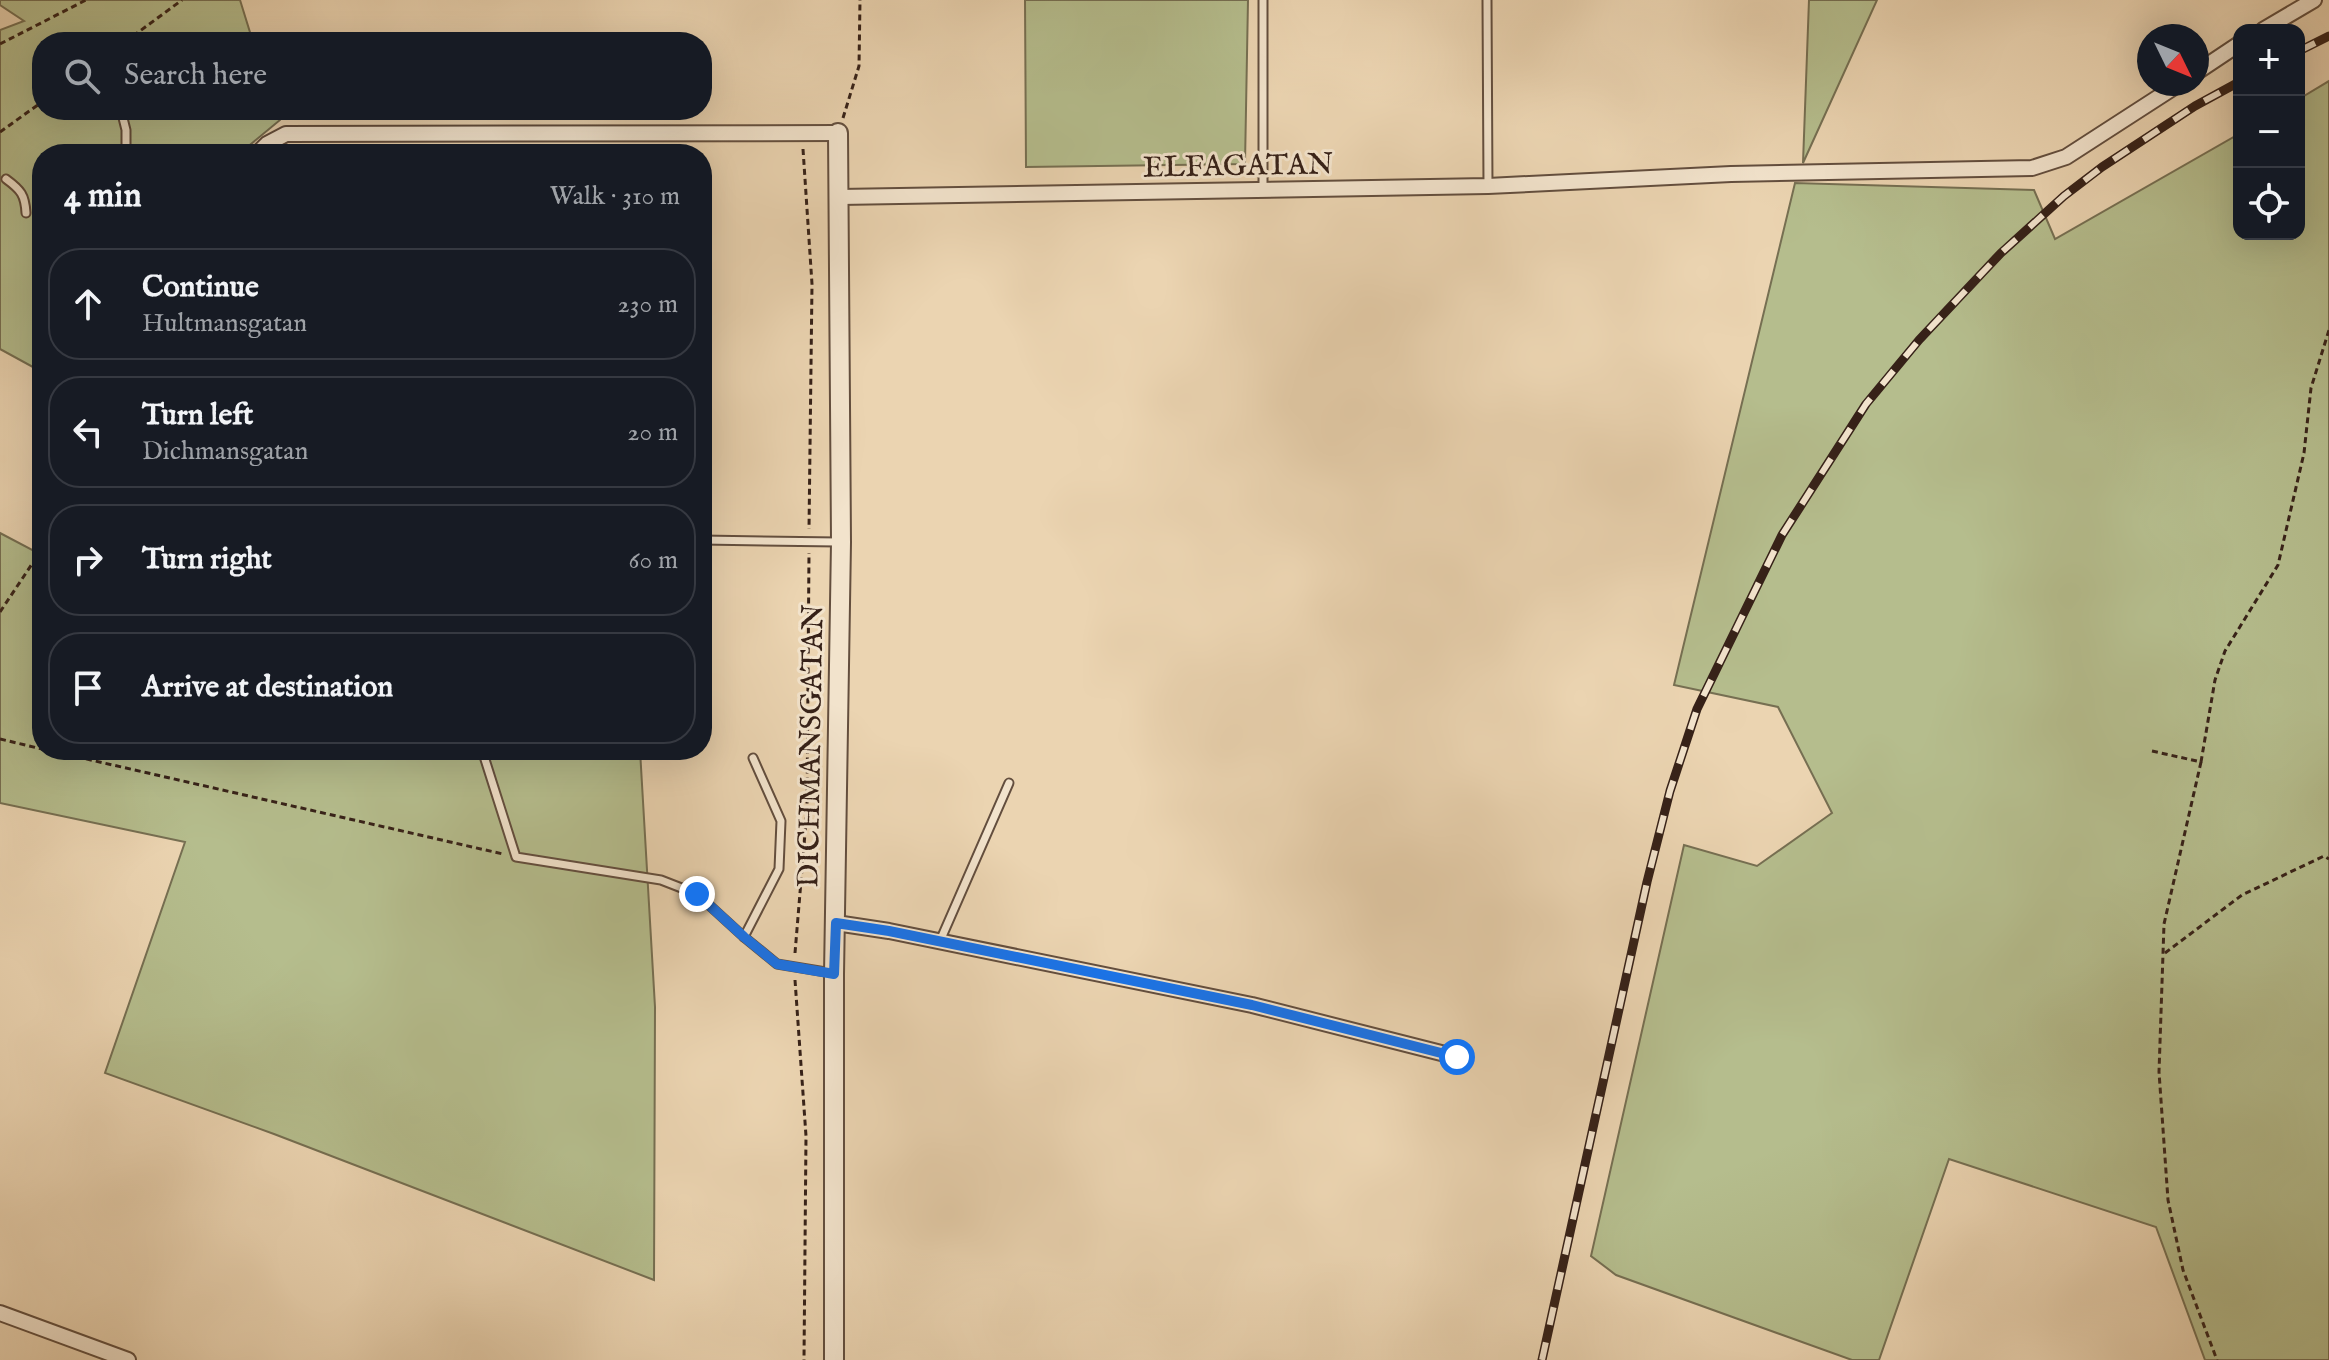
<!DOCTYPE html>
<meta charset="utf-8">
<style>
body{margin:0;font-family:"IM FELL English",serif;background:#242831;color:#f1f3f6}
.controls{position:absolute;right:24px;top:24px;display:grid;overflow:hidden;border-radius:16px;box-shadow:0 8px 32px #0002}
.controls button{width:72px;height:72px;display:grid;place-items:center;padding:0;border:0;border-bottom:2px solid #363941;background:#171b24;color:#f1f3f6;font:40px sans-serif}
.compass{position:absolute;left:2137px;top:24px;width:72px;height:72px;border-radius:50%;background:#171b24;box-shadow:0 8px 32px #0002;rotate:133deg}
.stop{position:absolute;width:24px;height:24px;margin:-18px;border:6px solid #1a73e8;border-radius:50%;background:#fff}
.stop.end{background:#1a73e8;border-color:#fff;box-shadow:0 2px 8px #0008}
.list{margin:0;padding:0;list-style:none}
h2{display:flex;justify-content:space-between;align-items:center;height:104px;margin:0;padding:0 32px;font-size:34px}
h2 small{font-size:26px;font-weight:400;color:#9ea1a6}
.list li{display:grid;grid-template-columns:52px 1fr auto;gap:24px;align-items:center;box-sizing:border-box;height:112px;margin:0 16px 16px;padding:0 16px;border:2px solid #363941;border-radius:32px}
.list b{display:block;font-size:30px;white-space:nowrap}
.list p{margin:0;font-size:26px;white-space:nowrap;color:#9ea1a6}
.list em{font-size:26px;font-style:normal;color:#9ea1a6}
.icon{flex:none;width:44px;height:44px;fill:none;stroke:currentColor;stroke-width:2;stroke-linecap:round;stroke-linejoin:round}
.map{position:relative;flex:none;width:2329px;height:1360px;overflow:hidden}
.search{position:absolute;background:#171b24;box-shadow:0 8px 32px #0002;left:32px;top:32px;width:680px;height:88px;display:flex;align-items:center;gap:20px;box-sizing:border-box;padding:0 28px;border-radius:32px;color:#9ea1a6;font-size:30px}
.panel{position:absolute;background:#171b24;box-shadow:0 8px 32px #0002;left:32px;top:144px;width:680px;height:616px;border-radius:32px}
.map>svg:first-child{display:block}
.green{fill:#b5bd8d;stroke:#766f52;stroke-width:2}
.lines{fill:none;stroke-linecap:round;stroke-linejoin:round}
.service-casing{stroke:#634e3e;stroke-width:11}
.minor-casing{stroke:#634e3e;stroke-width:18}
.tertiary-casing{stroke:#634e3e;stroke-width:22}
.path{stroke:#362118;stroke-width:3;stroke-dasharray:6 4;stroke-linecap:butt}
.service{stroke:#f2e3cc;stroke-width:7}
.minor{stroke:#f2e3cc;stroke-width:14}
.tertiary{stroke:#f2e3cc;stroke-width:18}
.rail-casing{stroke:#362118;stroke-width:9}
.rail{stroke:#f2e3cc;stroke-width:6;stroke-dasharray:18;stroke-linecap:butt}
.route{stroke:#1a73e8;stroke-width:10}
.labels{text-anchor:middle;stroke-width:6;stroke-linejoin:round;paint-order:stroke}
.street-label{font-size:30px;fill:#362118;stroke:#f2e3cc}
</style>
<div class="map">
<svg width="2329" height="1360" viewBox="0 0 2329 1360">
<rect width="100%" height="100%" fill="#ebd4b1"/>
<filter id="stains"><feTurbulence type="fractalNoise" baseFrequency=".0025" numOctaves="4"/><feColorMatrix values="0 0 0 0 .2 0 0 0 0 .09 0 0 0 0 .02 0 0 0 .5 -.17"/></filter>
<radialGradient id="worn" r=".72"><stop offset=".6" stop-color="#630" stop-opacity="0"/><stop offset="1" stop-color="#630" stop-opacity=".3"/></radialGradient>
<g class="green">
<polygon points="0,0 240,0 253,42 42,42 42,110 277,110 280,120 239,154 42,154 42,372 0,349 0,30 24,21 0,5"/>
<polygon points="1025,0 1248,0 1245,164 1026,167"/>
<polygon points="1809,0 1877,0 1803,163"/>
<polygon points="2329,81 2329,1360 2205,1360 2156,1227 1949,1159 1879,1360 1852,1360 1616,1275 1591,1256 1684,845 1757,866 1832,813 1778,707 1674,685 1795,183 2034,190 2055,239 2239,134 2239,234 2299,234 2299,99"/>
<polygon points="0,533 42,555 42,750 640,750 655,1007 654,1280 274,1134 105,1073 185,842 0,803"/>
</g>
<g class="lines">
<defs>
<g id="service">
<polyline points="1263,0 1263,189"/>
<polyline points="1487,0 1488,186"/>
<polyline points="123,118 126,130 126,153"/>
<path d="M6 179C21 190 25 195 26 213"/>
<polyline points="702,540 838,542"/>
<polyline points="482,750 516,857 661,880 697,894 744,937 777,964 832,973"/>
<polyline points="744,937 779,869 781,821 753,758"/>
<polyline points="940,941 1009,783"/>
</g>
<g id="minor">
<polyline points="2263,30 2314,0"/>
<polyline points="2197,72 2239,44"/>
<polyline points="257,154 267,144 286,134 838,133"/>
<polyline points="840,197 1488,186 1731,174 2032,168 2066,157 2179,84"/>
<polyline points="836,923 889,931 1252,1005 1457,1057"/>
<polyline points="0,1313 128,1360"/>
</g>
<polyline id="tertiary" points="834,1360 834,974 841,542 838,133"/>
</defs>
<use href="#service" class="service-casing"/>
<use href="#minor" class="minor-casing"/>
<use href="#tertiary" class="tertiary-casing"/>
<g class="path">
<polyline points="125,42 182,0"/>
<polyline points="0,44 86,0"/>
<polyline points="843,118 859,66 860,0"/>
<polyline points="0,132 42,102"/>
<polyline points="803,149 812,284 809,529"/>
<polyline points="0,612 42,549"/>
<polyline points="0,739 42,749"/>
<polyline points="47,750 503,854"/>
<polyline points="2152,751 2201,762 2215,680 2225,651 2278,565 2304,453 2311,388 2329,330"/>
<polyline points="2201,762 2164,924 2159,1072 2168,1200 2183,1270 2217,1360"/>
<polyline points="795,953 807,809 809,553"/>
<polyline points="2165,953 2242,895 2324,856 2329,859"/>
<polyline points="795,980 806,1136 804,1360"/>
</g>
<use href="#service" class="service"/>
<use href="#minor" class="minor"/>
<use href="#tertiary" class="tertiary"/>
<defs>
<g id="rail">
<polyline points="2299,51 2329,36"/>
<polyline points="1542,1360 1647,882 1670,791 1697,709 1782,535 1866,404 1919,340 2001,253 2064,196 2102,167 2195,106 2239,82"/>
</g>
</defs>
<use href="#rail" class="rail-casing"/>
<use href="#rail" class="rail"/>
</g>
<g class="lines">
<polyline class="route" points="697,894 744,937 777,964 834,974 836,923 889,931 1252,1005 1457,1057"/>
</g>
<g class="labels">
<g class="street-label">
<text transform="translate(1238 165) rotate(-1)" y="10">ELFAGATAN</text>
<text transform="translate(810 746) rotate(-89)" y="10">DICHMANSGATAN</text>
</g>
</g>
<rect width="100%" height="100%" filter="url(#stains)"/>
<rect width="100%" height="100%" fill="url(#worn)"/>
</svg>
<div class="controls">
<button>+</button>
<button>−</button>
<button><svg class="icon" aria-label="locate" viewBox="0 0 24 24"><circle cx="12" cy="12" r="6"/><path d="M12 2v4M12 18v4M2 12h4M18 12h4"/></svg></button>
</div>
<svg class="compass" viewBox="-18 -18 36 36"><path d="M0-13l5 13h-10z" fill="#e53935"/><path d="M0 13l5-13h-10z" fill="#9ea1a6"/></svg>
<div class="stop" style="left:1457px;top:1057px"></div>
<div class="stop end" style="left:697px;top:894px"></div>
<div class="search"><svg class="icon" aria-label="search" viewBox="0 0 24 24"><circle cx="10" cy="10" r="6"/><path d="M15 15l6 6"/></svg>Search here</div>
<section class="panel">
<h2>4 min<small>Walk · 310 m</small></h2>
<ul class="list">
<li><svg class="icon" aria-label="ahead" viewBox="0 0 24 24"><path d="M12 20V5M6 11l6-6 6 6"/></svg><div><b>Continue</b><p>Hultmansgatan</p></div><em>230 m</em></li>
<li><svg class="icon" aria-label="left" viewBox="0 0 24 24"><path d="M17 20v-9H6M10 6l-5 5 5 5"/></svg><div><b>Turn left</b><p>Dichmansgatan</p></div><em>20 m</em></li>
<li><svg class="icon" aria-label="right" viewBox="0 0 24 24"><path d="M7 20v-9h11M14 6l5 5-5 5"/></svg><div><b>Turn right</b></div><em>60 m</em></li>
<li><svg class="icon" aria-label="arrive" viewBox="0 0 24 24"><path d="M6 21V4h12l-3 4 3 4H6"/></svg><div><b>Arrive at destination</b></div></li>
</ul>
</section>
</div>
